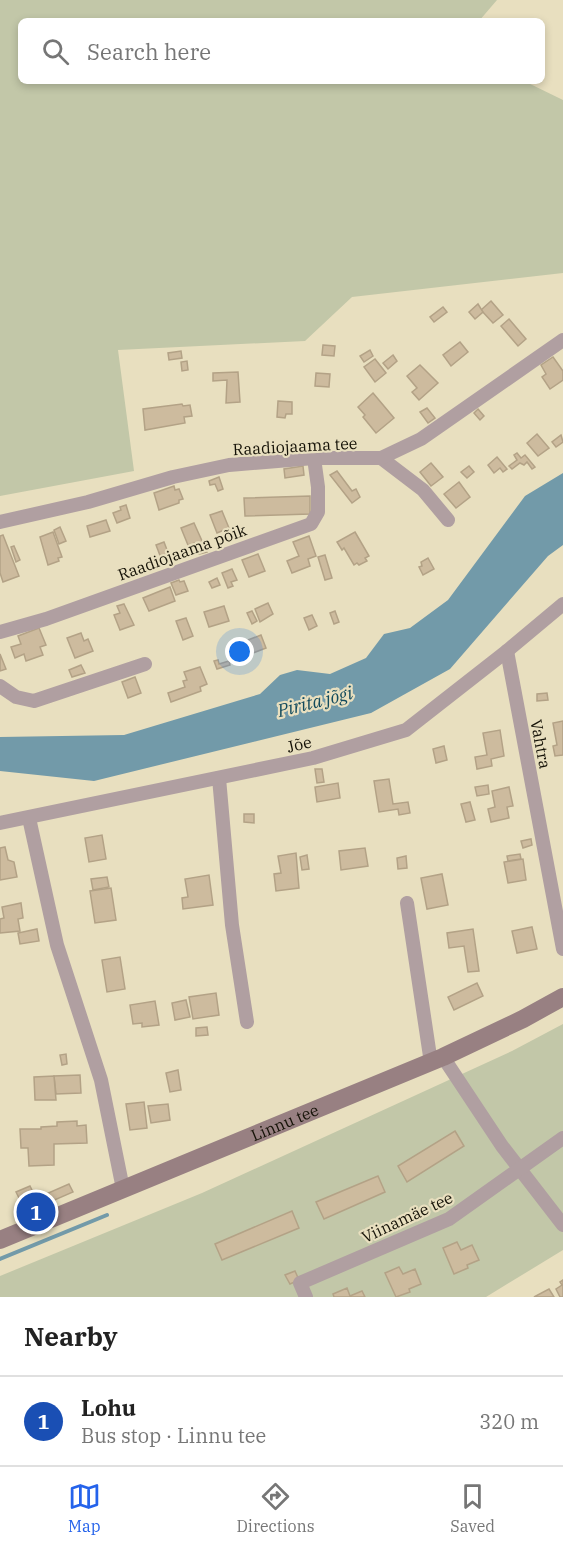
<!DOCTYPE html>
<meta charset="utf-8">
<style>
body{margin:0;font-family:"IBM Plex Serif",serif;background:#f2f2f2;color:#222}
.you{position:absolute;left:240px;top:652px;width:21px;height:21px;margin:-15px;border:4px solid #fff;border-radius:50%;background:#1a73e8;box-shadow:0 0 0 9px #1a73e833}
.badge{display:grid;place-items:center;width:39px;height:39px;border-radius:50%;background:#2563eb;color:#fff;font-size:20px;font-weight:700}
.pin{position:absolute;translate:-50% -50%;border:3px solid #fff;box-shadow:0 2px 6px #0006}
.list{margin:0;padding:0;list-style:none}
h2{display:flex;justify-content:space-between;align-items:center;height:78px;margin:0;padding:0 24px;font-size:26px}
h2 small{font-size:20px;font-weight:400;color:#767676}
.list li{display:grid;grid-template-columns:39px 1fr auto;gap:18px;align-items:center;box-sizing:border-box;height:90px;padding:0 24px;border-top:2px solid #e0e0e0}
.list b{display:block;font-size:22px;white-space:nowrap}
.list p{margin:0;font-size:20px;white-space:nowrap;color:#767676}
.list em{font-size:20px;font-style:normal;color:#767676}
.icon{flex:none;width:33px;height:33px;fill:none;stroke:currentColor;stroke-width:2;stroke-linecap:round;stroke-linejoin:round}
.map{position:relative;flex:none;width:563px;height:1297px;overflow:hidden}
.search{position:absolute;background:#fff;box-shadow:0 3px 9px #0003;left:18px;right:18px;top:18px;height:66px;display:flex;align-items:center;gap:15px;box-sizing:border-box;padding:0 21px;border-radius:9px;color:#767676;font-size:22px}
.sheet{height:168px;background:#fff}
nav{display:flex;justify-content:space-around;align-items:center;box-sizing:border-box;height:84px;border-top:2px solid #e0e0e0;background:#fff;font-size:16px;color:#767676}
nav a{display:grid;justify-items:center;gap:3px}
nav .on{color:#2563eb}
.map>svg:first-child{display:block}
.green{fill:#c2c7a8}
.water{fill:#729aa9}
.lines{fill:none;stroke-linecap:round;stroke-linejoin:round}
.stream{stroke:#729aa9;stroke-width:4}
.building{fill:#cdbb9e;stroke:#b3a286;stroke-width:1.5}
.street{stroke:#b09fa1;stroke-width:14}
.secondary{stroke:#988082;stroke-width:18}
.labels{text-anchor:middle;stroke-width:4.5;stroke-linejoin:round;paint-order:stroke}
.street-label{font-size:16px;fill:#151207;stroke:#e8dfbf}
.water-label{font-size:18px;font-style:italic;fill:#114a5c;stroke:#e8dfbf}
</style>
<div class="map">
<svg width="563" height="1297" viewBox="0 0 563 1297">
<rect width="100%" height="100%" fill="#e8dfbf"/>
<g class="green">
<polygon points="0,0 497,0 479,21 21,21 21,81 524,81 563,100 563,273 352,297 305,341 118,350 134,471 0,496"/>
<polygon points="563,1024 563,1250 486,1297 0,1297 0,1276 202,1193 512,1051"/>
</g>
<polygon class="water" points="563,473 563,545 548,556 450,669 371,713 94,781 0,771 0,737 124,735 260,694 280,675 297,670 330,674 366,658 384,634 410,628 448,600 525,496"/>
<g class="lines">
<polyline class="stream" points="0,1259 107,1215"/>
</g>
<g class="building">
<polygon points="491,301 503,315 493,323 481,310"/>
<polygon points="478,304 483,312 475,319 469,312"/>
<polygon points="443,307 447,312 434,322 430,317"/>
<polygon points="509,319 526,339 518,346 501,326"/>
<polygon points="460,342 468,352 451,366 443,355"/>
<polygon points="323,345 335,346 334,356 322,355"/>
<polygon points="370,350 373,356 364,362 360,356"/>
<polygon points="181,351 182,358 169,360 168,353"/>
<polygon points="393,355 397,361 388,369 383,363"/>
<polygon points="553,357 563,371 563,380 550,389 542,377 546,374 541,365"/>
<polygon points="375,359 386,373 375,382 364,367"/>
<polygon points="187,361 188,370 182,371 181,362"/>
<polygon points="420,365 438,383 419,400 412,392 417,388 407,376"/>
<polygon points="238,372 240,402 226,403 227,380 213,381 213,373"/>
<polygon points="316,373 330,374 329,387 315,386"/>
<polygon points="373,393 394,418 376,433 363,417 365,415 358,407"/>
<polygon points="278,401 292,402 292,414 286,414 285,418 277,417"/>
<polygon points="182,404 183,406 190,405 192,416 184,417 185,423 145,430 143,409"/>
<polygon points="427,408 435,418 428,423 420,412"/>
<polygon points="478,409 484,416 480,420 474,413"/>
<polygon points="537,434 549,448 538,456 527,443"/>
<polygon points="561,435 563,442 556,447 552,442"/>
<polygon points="517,453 521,458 525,455 535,467 532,469 527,462 524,465 520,463 512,469 509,466 517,460 514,455"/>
<polygon points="497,457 507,469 503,472 500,468 494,473 488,465"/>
<polygon points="431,463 443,477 431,486 420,472"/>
<polygon points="303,466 304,475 285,478 284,469"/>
<polygon points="469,466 474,472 467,478 461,472"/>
<polygon points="337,471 352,491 356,489 360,497 352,503 330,475"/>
<polygon points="219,477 223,489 218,491 215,484 210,485 209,481"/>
<polygon points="459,482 470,497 456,508 444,494"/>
<polygon points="174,486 175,490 179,489 183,499 179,500 179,503 159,510 154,493"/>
<polygon points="310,496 310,514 245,516 244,498"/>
<polygon points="126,505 130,518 117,523 113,513 121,510 120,507"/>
<polygon points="222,511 229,528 217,533 210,515"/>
<polygon points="106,520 110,531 90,537 87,526"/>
<polygon points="194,523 207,552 199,554 195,543 188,545 181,528"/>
<polygon points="60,527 66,541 59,544 54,530"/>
<polygon points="53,532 62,557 58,558 59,561 48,565 40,537"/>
<polygon points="355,532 369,556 365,558 367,561 359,565 357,563 354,565 344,548 342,550 337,542"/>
<polygon points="3,535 19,576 3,582 0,573 0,536"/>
<polygon points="309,536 316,556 308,559 310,566 292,573 287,561 299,556 293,542"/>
<polygon points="164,542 169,555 161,558 156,545"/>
<polygon points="14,546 20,560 16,562 11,547"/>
<polygon points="258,554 265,571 249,577 242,560"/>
<polygon points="325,555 332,578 325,580 318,557"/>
<polygon points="428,558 434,569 423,575 419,567 422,566 421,562"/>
<polygon points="232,569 237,580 231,582 233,586 228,588 222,573"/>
<polygon points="217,578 220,585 212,588 209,582"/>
<polygon points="179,580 180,582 184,581 188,591 176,595 171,583"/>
<polygon points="170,587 175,601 149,611 143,598"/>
<polygon points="268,603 273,614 260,622 255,609"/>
<polygon points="124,604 134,625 120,630 114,615 120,613 117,606"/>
<polygon points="224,606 229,621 209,627 204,612"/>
<polygon points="252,611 257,621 252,624 247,613"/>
<polygon points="335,611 339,622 334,624 330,613"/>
<polygon points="312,615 317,626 309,630 304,618"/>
<polygon points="186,618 193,636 183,640 176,621"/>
<polygon points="39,628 46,645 40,647 43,655 26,661 24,654 15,658 11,647 21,644 18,636"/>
<polygon points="81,633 84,641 88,639 93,651 75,658 67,638"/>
<polygon points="261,635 266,648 253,653 248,640"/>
<polygon points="0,654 6,669 0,671"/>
<polygon points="218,660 219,664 229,661 230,665 217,669 214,661"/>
<polygon points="81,665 85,673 72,677 69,670"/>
<polygon points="200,667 207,684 200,687 201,691 171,702 168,693 185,687 183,681 187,680 184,672"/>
<polygon points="135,677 141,693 128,698 122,682"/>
<polygon points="547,693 548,700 537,701 537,694"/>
<polygon points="563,721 563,755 555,756 553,746 557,745 553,723"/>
<polygon points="500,730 504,756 491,759 492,766 477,769 475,757 487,755 483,733"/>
<polygon points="444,746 447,760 436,763 433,749"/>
<polygon points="315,769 322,769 324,782 317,783"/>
<polygon points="389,779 393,804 408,802 410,813 399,815 398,809 379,812 374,781"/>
<polygon points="338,783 340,798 317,802 315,787"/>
<polygon points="488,785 489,794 477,796 475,787"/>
<polygon points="509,787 513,806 507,807 509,818 491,822 488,809 495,807 492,791"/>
<polygon points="470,802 475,820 466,822 461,804"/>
<polygon points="244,814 254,814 254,823 244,822"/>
<polygon points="102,835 106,859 89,862 85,838"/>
<polygon points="531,839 532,845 523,848 521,841"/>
<polygon points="5,847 8,860 14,862 17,877 0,880 0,848"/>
<polygon points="365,848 368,866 341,870 339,851"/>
<polygon points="296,853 299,888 276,891 274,874 281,873 278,856"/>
<polygon points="520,854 521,859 508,861 507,856"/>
<polygon points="307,855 309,869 302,870 300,857"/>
<polygon points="406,856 407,868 398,869 397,858"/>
<polygon points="523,859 526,880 508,883 504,862"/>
<polygon points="442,874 448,905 427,909 421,878"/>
<polygon points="209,875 213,905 183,909 182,898 188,897 185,879"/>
<polygon points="107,877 109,887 93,890 91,879"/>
<polygon points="111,888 116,920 95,923 90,891"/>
<polygon points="21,903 23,918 18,919 20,931 0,933 0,919 4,918 2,907"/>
<polygon points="532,927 537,949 517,953 512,931"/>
<polygon points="37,929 39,941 20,944 18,933"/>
<polygon points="473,929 479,971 468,972 464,946 449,948 447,933"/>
<polygon points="120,957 125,989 107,992 102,960"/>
<polygon points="477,983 483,996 454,1010 448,997"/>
<polygon points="216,993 219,1015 193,1019 189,997"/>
<polygon points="186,1000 190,1017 175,1020 172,1003"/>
<polygon points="155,1001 159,1025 142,1027 142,1023 133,1024 130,1005"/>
<polygon points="207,1027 208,1035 196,1036 196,1028"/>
<polygon points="66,1054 67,1064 62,1065 60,1055"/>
<polygon points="178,1070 181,1090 170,1092 166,1073"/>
<polygon points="80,1075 81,1093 56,1094 54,1076"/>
<polygon points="54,1076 56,1100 35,1100 34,1077"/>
<polygon points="144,1102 147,1128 130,1130 126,1104"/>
<polygon points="168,1104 170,1120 151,1123 148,1106"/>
<polygon points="77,1121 77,1126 86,1125 87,1143 54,1144 54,1165 29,1166 28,1148 21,1148 20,1129 41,1129 41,1127 57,1126 57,1122"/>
<polygon points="455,1131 464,1146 407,1182 398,1166"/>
<polygon points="378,1176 385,1192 324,1219 316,1202"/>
<polygon points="69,1184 73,1192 43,1205 39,1197"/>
<polygon points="30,1186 36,1198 22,1204 16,1192"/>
<polygon points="292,1211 299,1228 222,1260 215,1244"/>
<polygon points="457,1242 461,1250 472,1245 479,1260 467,1265 468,1268 454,1274 443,1248"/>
<polygon points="399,1267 403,1274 415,1269 421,1284 409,1289 410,1292 396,1297 385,1273"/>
<polygon points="295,1271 299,1280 290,1284 285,1275"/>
<polygon points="563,1280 563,1297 560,1297 556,1289 562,1285 560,1282"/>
<polygon points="347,1288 350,1296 362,1291 365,1297 334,1297 333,1294"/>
<polygon points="549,1289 554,1297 534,1297"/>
</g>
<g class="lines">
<g class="street">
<polyline points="381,458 423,490 448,520"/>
<polyline points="0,522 88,502 173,477 229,465 314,458 381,458 421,439 563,340"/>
<polyline points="0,632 46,619 311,524 318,512 318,487 314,458"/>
<polyline points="507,651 563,949"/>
<polyline points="0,686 16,697 34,701 145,664"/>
<polyline points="219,778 232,925 247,1022"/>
<polyline points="29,818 57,945 101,1080 123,1189"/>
<polyline points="0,823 313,758 406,730 507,651 563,604"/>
<polyline points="407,903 431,1063"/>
<polyline points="443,1057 502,1146 563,1225"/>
<polyline points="306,1297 300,1283 449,1219 563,1138"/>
</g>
<path class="secondary" id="s1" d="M0 1240 443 1057 523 1019 563 997"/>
</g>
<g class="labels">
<g class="street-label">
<text transform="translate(295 446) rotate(-3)" y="6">Raadiojaama tee</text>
<text transform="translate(182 552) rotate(-20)" y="6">Raadiojaama põik</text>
<text transform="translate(299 744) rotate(-13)" y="6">Jõe</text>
<text transform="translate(541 744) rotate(79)" y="6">Vahtra</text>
<text dy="6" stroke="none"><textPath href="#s1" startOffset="308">Linnu tee</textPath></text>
<text transform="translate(407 1217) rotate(-25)" y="6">Viinamäe tee</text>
</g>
<g class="water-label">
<text transform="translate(315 702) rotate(-14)" y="6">Pirita jõgi</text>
</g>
</g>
</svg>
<div class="you"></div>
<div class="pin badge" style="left:36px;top:1212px;background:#1a4fb4">1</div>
<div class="search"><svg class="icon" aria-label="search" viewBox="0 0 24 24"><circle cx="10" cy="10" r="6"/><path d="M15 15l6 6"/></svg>Search here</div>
</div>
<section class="sheet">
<h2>Nearby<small></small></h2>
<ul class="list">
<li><span class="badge" style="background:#1a4fb4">1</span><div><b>Lohu</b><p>Bus stop · Linnu tee</p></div><em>320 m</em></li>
</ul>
</section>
<nav>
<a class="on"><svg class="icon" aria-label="map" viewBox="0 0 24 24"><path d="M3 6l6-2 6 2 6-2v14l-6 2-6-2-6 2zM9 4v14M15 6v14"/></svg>Map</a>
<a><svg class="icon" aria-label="directions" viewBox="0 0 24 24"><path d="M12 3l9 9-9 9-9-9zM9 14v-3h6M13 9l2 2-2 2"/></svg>Directions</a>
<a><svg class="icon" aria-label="saved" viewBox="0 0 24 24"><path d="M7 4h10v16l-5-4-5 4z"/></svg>Saved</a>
</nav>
